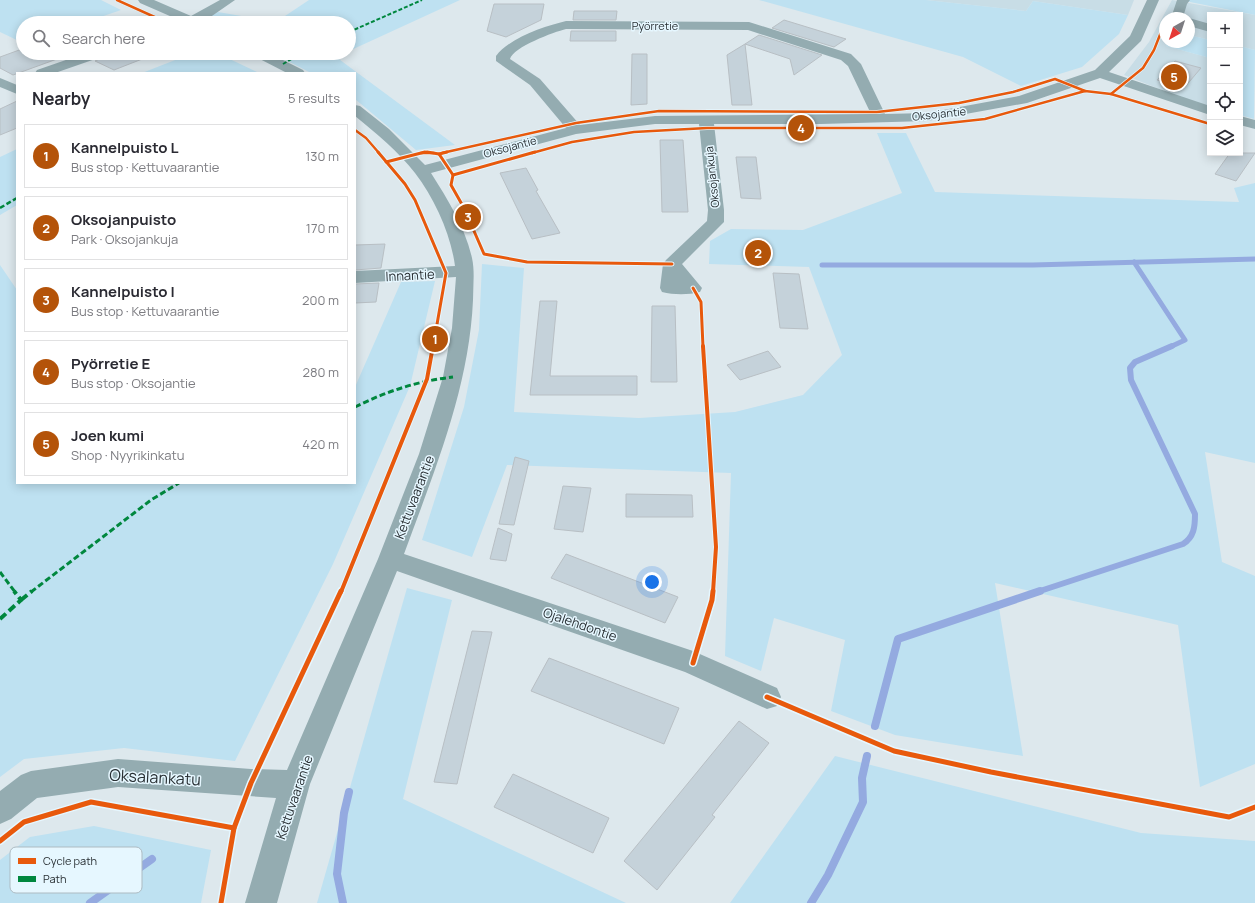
<!DOCTYPE html>
<meta charset="utf-8">
<style>
body{margin:0;font-family:Manrope,sans-serif;background:#f7f7f7;color:#2b2b33}
.controls{position:absolute;right:12px;top:12px;display:grid;overflow:hidden;border-radius:0px;box-shadow:0 2px 10px #0003}
.controls button{width:36px;height:36px;display:grid;place-items:center;padding:0;border:0;border-bottom:1px solid #e1e1e2;background:#fff;color:#2b2b33;font:20px sans-serif}
.compass{position:absolute;left:1159px;top:12px;width:36px;height:36px;border-radius:50%;background:#fff;box-shadow:0 2px 10px #0003;rotate:219deg}
.you{position:absolute;left:652px;top:582px;width:14px;height:14px;margin:-10px;border:3px solid #fff;border-radius:50%;background:#1a73e8;box-shadow:0 0 0 6px #1a73e833}
.badge{display:grid;place-items:center;width:26px;height:26px;border-radius:50%;background:#b45309;color:#fff;font-size:13px;font-weight:700}
.pin{position:absolute;translate:-50% -50%;border:2px solid #fff;box-shadow:0 1px 4px #0006}
.list{margin:0;padding:0;list-style:none}
h2{display:flex;justify-content:space-between;align-items:center;height:52px;margin:0;padding:0 16px;font-size:17px}
h2 small{font-size:13px;font-weight:400;color:#7c7c81}
.list li{display:grid;grid-template-columns:26px 1fr auto;gap:12px;align-items:center;box-sizing:border-box;height:64px;margin:0 8px 8px;padding:0 8px;border:1px solid #e1e1e2;border-radius:0px}
.list b{display:block;font-size:15px;white-space:nowrap}
.list p{margin:0;font-size:13px;white-space:nowrap;color:#7c7c81}
.list em{font-size:13px;font-style:normal;color:#7c7c81}
.icon{flex:none;width:22px;height:22px;fill:none;stroke:currentColor;stroke-width:2;stroke-linecap:round;stroke-linejoin:round}
.map{position:relative;flex:none;width:1255px;height:903px;overflow:hidden}
.search{position:absolute;background:#fff;box-shadow:0 2px 10px #0003;left:16px;top:16px;width:340px;height:44px;display:flex;align-items:center;gap:10px;box-sizing:border-box;padding:0 14px;border-radius:22px;color:#7c7c81;font-size:15px}
.panel{position:absolute;background:#fff;box-shadow:0 2px 10px #0003;left:16px;top:72px;width:340px;height:412px;border-radius:0px}
.map>svg:first-child{display:block}
.built{fill:#c8dde6}
.green{fill:#bee1f1}
.lines{fill:none;stroke-linecap:round;stroke-linejoin:round}
.stream-far2{stroke:#94aae0;stroke-width:5}
.stream-far1{stroke:#94aae0;stroke-width:6}
.stream{stroke:#94aae0;stroke-width:8}
.building{fill:#c5d2da;stroke:#b8bfc4}
.minor{fill:#94acb1;fill-rule:evenodd}
.quiet-far3{stroke:#00873e;stroke-width:2;stroke-dasharray:4 2;stroke-linecap:butt}
.quiet-far2{stroke:#00873e;stroke-width:2.5;stroke-dasharray:5 2.5;stroke-linecap:butt}
.quiet-far1{stroke:#00873e;stroke-width:3;stroke-dasharray:6 3;stroke-linecap:butt}
.quiet{stroke:#00873e;stroke-width:4;stroke-dasharray:8 4;stroke-linecap:butt}
.cycleway-far3-casing{stroke:#e6f7ff;stroke-width:4}
.cycleway-far2-casing{stroke:#e6f7ff;stroke-width:5}
.cycleway-far1-casing{stroke:#e6f7ff;stroke-width:6}
.cycleway-casing{stroke:#e6f7ff;stroke-width:8}
.cycleway-far3{stroke:#e8590c;stroke-width:2.5}
.cycleway-far2{stroke:#e8590c;stroke-width:3}
.cycleway-far1{stroke:#e8590c;stroke-width:4}
.cycleway{stroke:#e8590c;stroke-width:5}
.labels{text-anchor:middle;stroke-width:3;stroke-linejoin:round;paint-order:stroke}
.far-street-label{font-size:11px;fill:#282f33;stroke:#e6f7ff}
.street-label{font-size:13px;fill:#282f33;stroke:#e6f7ff}
.near-street-label{font-size:16px;fill:#282f33;stroke:#e6f7ff}
.key{fill:#e6f7ff;stroke:#adbbc2;stroke-width:1}
.key-label{font-size:11px;fill:#282f33}
</style>
<div class="map">
<svg width="1255" height="903" viewBox="0 0 1255 903">
<rect width="100%" height="100%" fill="#dde8ed"/>
<g class="built">
<polygon points="926,0 1134,0 1128,15 1033,1 1026,11"/>
<polygon points="1172,0 1255,15 1255,50 1240,46 1240,15 1210,15 1210,40 1189,35 1189,18 1165,18 1165,42 1169,42 1166,46 1210,58 1210,109 1124,75 1149,42"/>
</g>
<g class="green">
<polygon points="0,0 101,0 121,10 83,23 23,23 23,43 0,32"/>
<polygon points="309,0 460,0 349,51 349,23 208,23 201,20 218,12 276,22"/>
<polygon points="759,0 926,0 1026,11 1033,1 1128,15 1119,34 1082,67 1021,86 963,57"/>
<polygon points="1180,0 1255,0 1255,15"/>
<polygon points="1189,35 1210,40 1210,58 1166,46 1169,42 1189,42"/>
<polygon points="1240,46 1255,50 1254,119 1240,115 1240,70 1242,67 1240,66"/>
<polygon points="193,53 217,53 259,73 142,73"/>
<polygon points="272,53 344,53 336,57 455,145 416,150 355,99 355,73 311,73"/>
<polygon points="877,133 906,133 935,192 1239,202 1234,188 1255,183 1255,463 1205,452 1222,562 1255,576 1255,764 1200,787 1178,625 995,583 1023,756 895,735 831,711 845,640 774,618 761,671 725,656 731,473 507,465 472,557 422,540 464,407 479,330 482,264 524,268 514,412 639,418 735,412 803,395 842,355 809,267 709,264 710,241 731,229 803,230 902,193"/>
<polygon points="17,149 17,205 0,215 0,157"/>
<polygon points="0,265 17,290 17,483 355,483 355,387 401,282 435,281 410,386 333,564 235,761 124,748 24,759 0,777"/>
<polygon points="407,588 452,600 403,799 626,903 317,903"/>
<polygon points="835,756 1141,833 1255,841 1255,903 730,903"/>
<polygon points="94,826 211,850 201,903 0,903 0,860 30,837"/>
</g>
<g class="lines">
<g class="stream-far2">
<polyline points="1134,262 1185,340 1170,347"/>
<polyline points="822,265 1033,265 1255,259"/>
</g>
<path class="stream-far1" d="M1037 592 1183 544C1194 537 1195 527 1195 514L1131 380 1130 368 1135 362 1172 346"/>
<g class="stream">
<polyline points="875,726 898,639 1040,591"/>
<polyline points="90,903 152,859"/>
<polyline points="343,903 337,874 344,813 349,792"/>
<polyline points="811,903 828,875 863,802 862,778 867,756"/>
</g>
</g>
<g class="building">
<polygon points="494,4 544,4 541,20 506,37 487,31"/>
<polygon points="574,11 617,11 616,20 573,20"/>
<polygon points="784,20 846,39 834,47 772,28"/>
<polygon points="571,31 616,31 616,41 570,41"/>
<polygon points="759,35 822,55 794,75 790,59 745,44"/>
<polygon points="745,44 752,105 732,105 727,55"/>
<polygon points="22,49 23,53 68,53 68,55 13,75 0,68 0,57"/>
<polygon points="107,53 155,53 155,54 114,70 95,61 104,57"/>
<polygon points="632,54 647,54 647,104 631,105"/>
<polygon points="1175,61 1201,68 1184,88 1157,80"/>
<polygon points="17,101 17,128 0,135 0,109"/>
<polygon points="660,140 683,140 688,212 662,212"/>
<polygon points="1230,153 1255,153 1236,181 1215,174"/>
<polygon points="736,157 756,157 761,199 741,198"/>
<polygon points="526,168 538,190 536,191 560,233 532,239 500,173"/>
<polygon points="385,244 381,268 355,270 355,245"/>
<polygon points="773,273 799,274 808,329 780,328"/>
<polygon points="379,283 376,302 355,303 355,284"/>
<polygon points="540,301 557,301 550,376 637,376 637,395 530,395"/>
<polygon points="652,306 675,306 677,382 651,382"/>
<polygon points="768,351 781,367 740,380 727,365"/>
<polygon points="515,457 529,461 514,525 499,524"/>
<polygon points="563,486 591,488 583,532 554,529"/>
<polygon points="626,494 692,495 693,517 626,517"/>
<polygon points="498,528 512,534 506,561 490,559"/>
<polygon points="566,554 678,597 665,623 551,578"/>
<polygon points="472,631 492,632 457,784 434,782"/>
<polygon points="549,658 679,708 664,744 531,691"/>
<polygon points="739,721 769,743 712,815 715,817 657,890 624,861"/>
<polygon points="513,774 609,818 593,853 494,807"/>
</g>
<g class="lines">
<g class="minor">
<polygon points="138,0 154,0 191,16 220,0 235,0 209,18 201,21 202,23 178,23 179,20 140,3"/>
<path d="M1147 0H1159L1141 41 1109 72 1210 106V115L1100 78 1027 103 927 121 821 124H714L724 210V222L682 264 702 288 700 292C688 295 674 295 662 292L660 288 663 264 666 260 707 221 708 210 699 124H655L576 134 431 173C448 200 465 227 472 258 475 272 473 286 473 300 469 389 434 472 404 554L693 651 777 688 781 697 777 706 767 709 685 672 397 571 310 784 277 903H245L276 798 118 787 37 798 11 819 0 824V791L21 775 31 771 118 759 251 769 287 770 378 559 419 454 443 377 452 328 456 277 355 283V271L455 266C451 235 435 199 415 173 399 152 376 133 355 116V105L360 106 389 129 425 165 566 128 530 85 496 61V56C509 38 545 26 566 21L749 22 851 54 861 64 885 114 927 113 1019 96 1095 70 1130 36ZM566 29 748 30 841 60 848 66 871 114 655 116 580 125 540 79 510 59C513 47 554 32 566 29Z"/>
<polygon points="1177,0 1190,0 1187,4 1184,14 1187,18 1174,18 1172,15"/>
<polygon points="1189,18 1210,24 1210,32 1189,26"/>
<polygon points="86,53 106,53 104,56 55,73 35,73 37,70"/>
<polygon points="252,53 269,53 303,70 305,73 287,73 254,56"/>
<polygon points="0,78 17,85 17,94 0,87"/>
<polygon points="1240,116 1255,120 1255,129 1240,125"/>
</g>
<g class="quiet-far3">
<polyline points="349,32 422,0"/>
<polyline points="283,64 302,53"/>
</g>
<polyline class="quiet-far2" points="0,208 17,198"/>
<g class="quiet-far1">
<path d="M355 407C387 391 418 381 453 377"/>
<polyline points="0,572 15,592"/>
<polyline points="31,592 151,500 179,483"/>
</g>
<g class="quiet">
<polyline points="21,600 32,591"/>
<polyline points="0,619 21,600 14,591"/>
</g>
<defs>
<g id="cycleway-far3">
<polyline points="117,0 168,23"/>
<polyline points="1111,94 1143,68 1154,50 1165,22"/>
<polyline points="355,130 366,138 379,153"/>
<polyline points="421,153 434,153"/>
<polyline points="442,153 576,123 659,111 877,112 959,103 1013,92 1055,79 1085,91"/>
<polyline points="532,153 572,142 634,132 707,128 902,128 985,119 1085,91 1111,94 1210,124"/>
</g>
<g id="cycleway-far2">
<polyline points="378,152 405,184 415,200 446,273 433,347"/>
<polyline points="427,152 439,154 447,152"/>
<polyline points="439,154 453,175 451,185 464,208 484,254 527,262 672,264"/>
<polyline points="386,162 425,152"/>
<polyline points="453,175 535,152"/>
<polyline points="693,288 701,302 703,347"/>
</g>
<g id="cycleway-far1">
<polyline points="703,346 716,547 713,592"/>
<polyline points="341,592 427,379 433,346"/>
</g>
<g id="cycleway">
<polyline points="693,663 712,600 713,591"/>
<polyline points="767,697 894,751 991,772 1229,817 1255,807"/>
<polyline points="0,841 24,822 91,802 234,828"/>
<polyline points="221,903 234,828 251,783 341,591"/>
</g>
</defs>
<use href="#cycleway-far3" class="cycleway-far3-casing"/>
<use href="#cycleway-far2" class="cycleway-far2-casing"/>
<use href="#cycleway-far1" class="cycleway-far1-casing"/>
<use href="#cycleway" class="cycleway-casing"/>
<use href="#cycleway-far3" class="cycleway-far3"/>
<use href="#cycleway-far2" class="cycleway-far2"/>
<use href="#cycleway-far1" class="cycleway-far1"/>
<use href="#cycleway" class="cycleway"/>
</g>
<g class="labels">
<g class="far-street-label">
<text x="655" y="30">Pyörretie</text>
<text transform="translate(939 114) rotate(-6)" y="4">Oksojantie</text>
<text transform="translate(510 147) rotate(-15)" y="4">Oksojantie</text>
<text transform="translate(712 177) rotate(-96)" y="4">Oksojankuja</text>
</g>
<g class="street-label">
<text transform="translate(410 275) rotate(-3)" y="5">Innantie</text>
<text transform="translate(414 497) rotate(-69)" y="5">Kettuvaarantie</text>
<text transform="translate(580 624) rotate(19)" y="5">Ojalehdontie</text>
<text transform="translate(294 797) rotate(-71)" y="5">Kettuvaarantie</text>
</g>
<g class="near-street-label">
<text transform="translate(155 777) rotate(3)" y="6">Oksalankatu</text>
</g>
</g>
<rect x="10" y="847" width="132" height="46" rx="6" class="key"/>
<rect x="18" y="858" width="18" height="6" fill="#e8590c"/>
<rect x="18" y="876" width="18" height="6" fill="#00873e"/>
<g class="key-label">
<text x="43" y="865">Cycle path</text>
<text x="43" y="883">Path</text>
</g>
</svg>
<div class="controls">
<button>+</button>
<button>−</button>
<button><svg class="icon" aria-label="locate" viewBox="0 0 24 24"><circle cx="12" cy="12" r="6"/><path d="M12 2v4M12 18v4M2 12h4M18 12h4"/></svg></button>
<button><svg class="icon" aria-label="layers" viewBox="0 0 24 24"><path d="M12 4l9 5-9 5-9-5zM3 14l9 5 9-5"/></svg></button>
</div>
<svg class="compass" viewBox="-18 -18 36 36"><path d="M0-13l5 13h-10z" fill="#e53935"/><path d="M0 13l5-13h-10z" fill="#7c7c81"/></svg>
<div class="you"></div>
<div class="pin badge" style="left:435px;top:339px">1</div>
<div class="pin badge" style="left:758px;top:253px">2</div>
<div class="pin badge" style="left:468px;top:217px">3</div>
<div class="pin badge" style="left:801px;top:128px">4</div>
<div class="pin badge" style="left:1174px;top:77px">5</div>
<div class="search"><svg class="icon" aria-label="search" viewBox="0 0 24 24"><circle cx="10" cy="10" r="6"/><path d="M15 15l6 6"/></svg>Search here</div>
<section class="panel">
<h2>Nearby<small>5 results</small></h2>
<ul class="list">
<li><span class="badge">1</span><div><b>Kannelpuisto L</b><p>Bus stop · Kettuvaarantie</p></div><em>130 m</em></li>
<li><span class="badge">2</span><div><b>Oksojanpuisto</b><p>Park · Oksojankuja</p></div><em>170 m</em></li>
<li><span class="badge">3</span><div><b>Kannelpuisto I</b><p>Bus stop · Kettuvaarantie</p></div><em>200 m</em></li>
<li><span class="badge">4</span><div><b>Pyörretie E</b><p>Bus stop · Oksojantie</p></div><em>280 m</em></li>
<li><span class="badge">5</span><div><b>Joen kumi</b><p>Shop · Nyyrikinkatu</p></div><em>420 m</em></li>
</ul>
</section>
</div>
